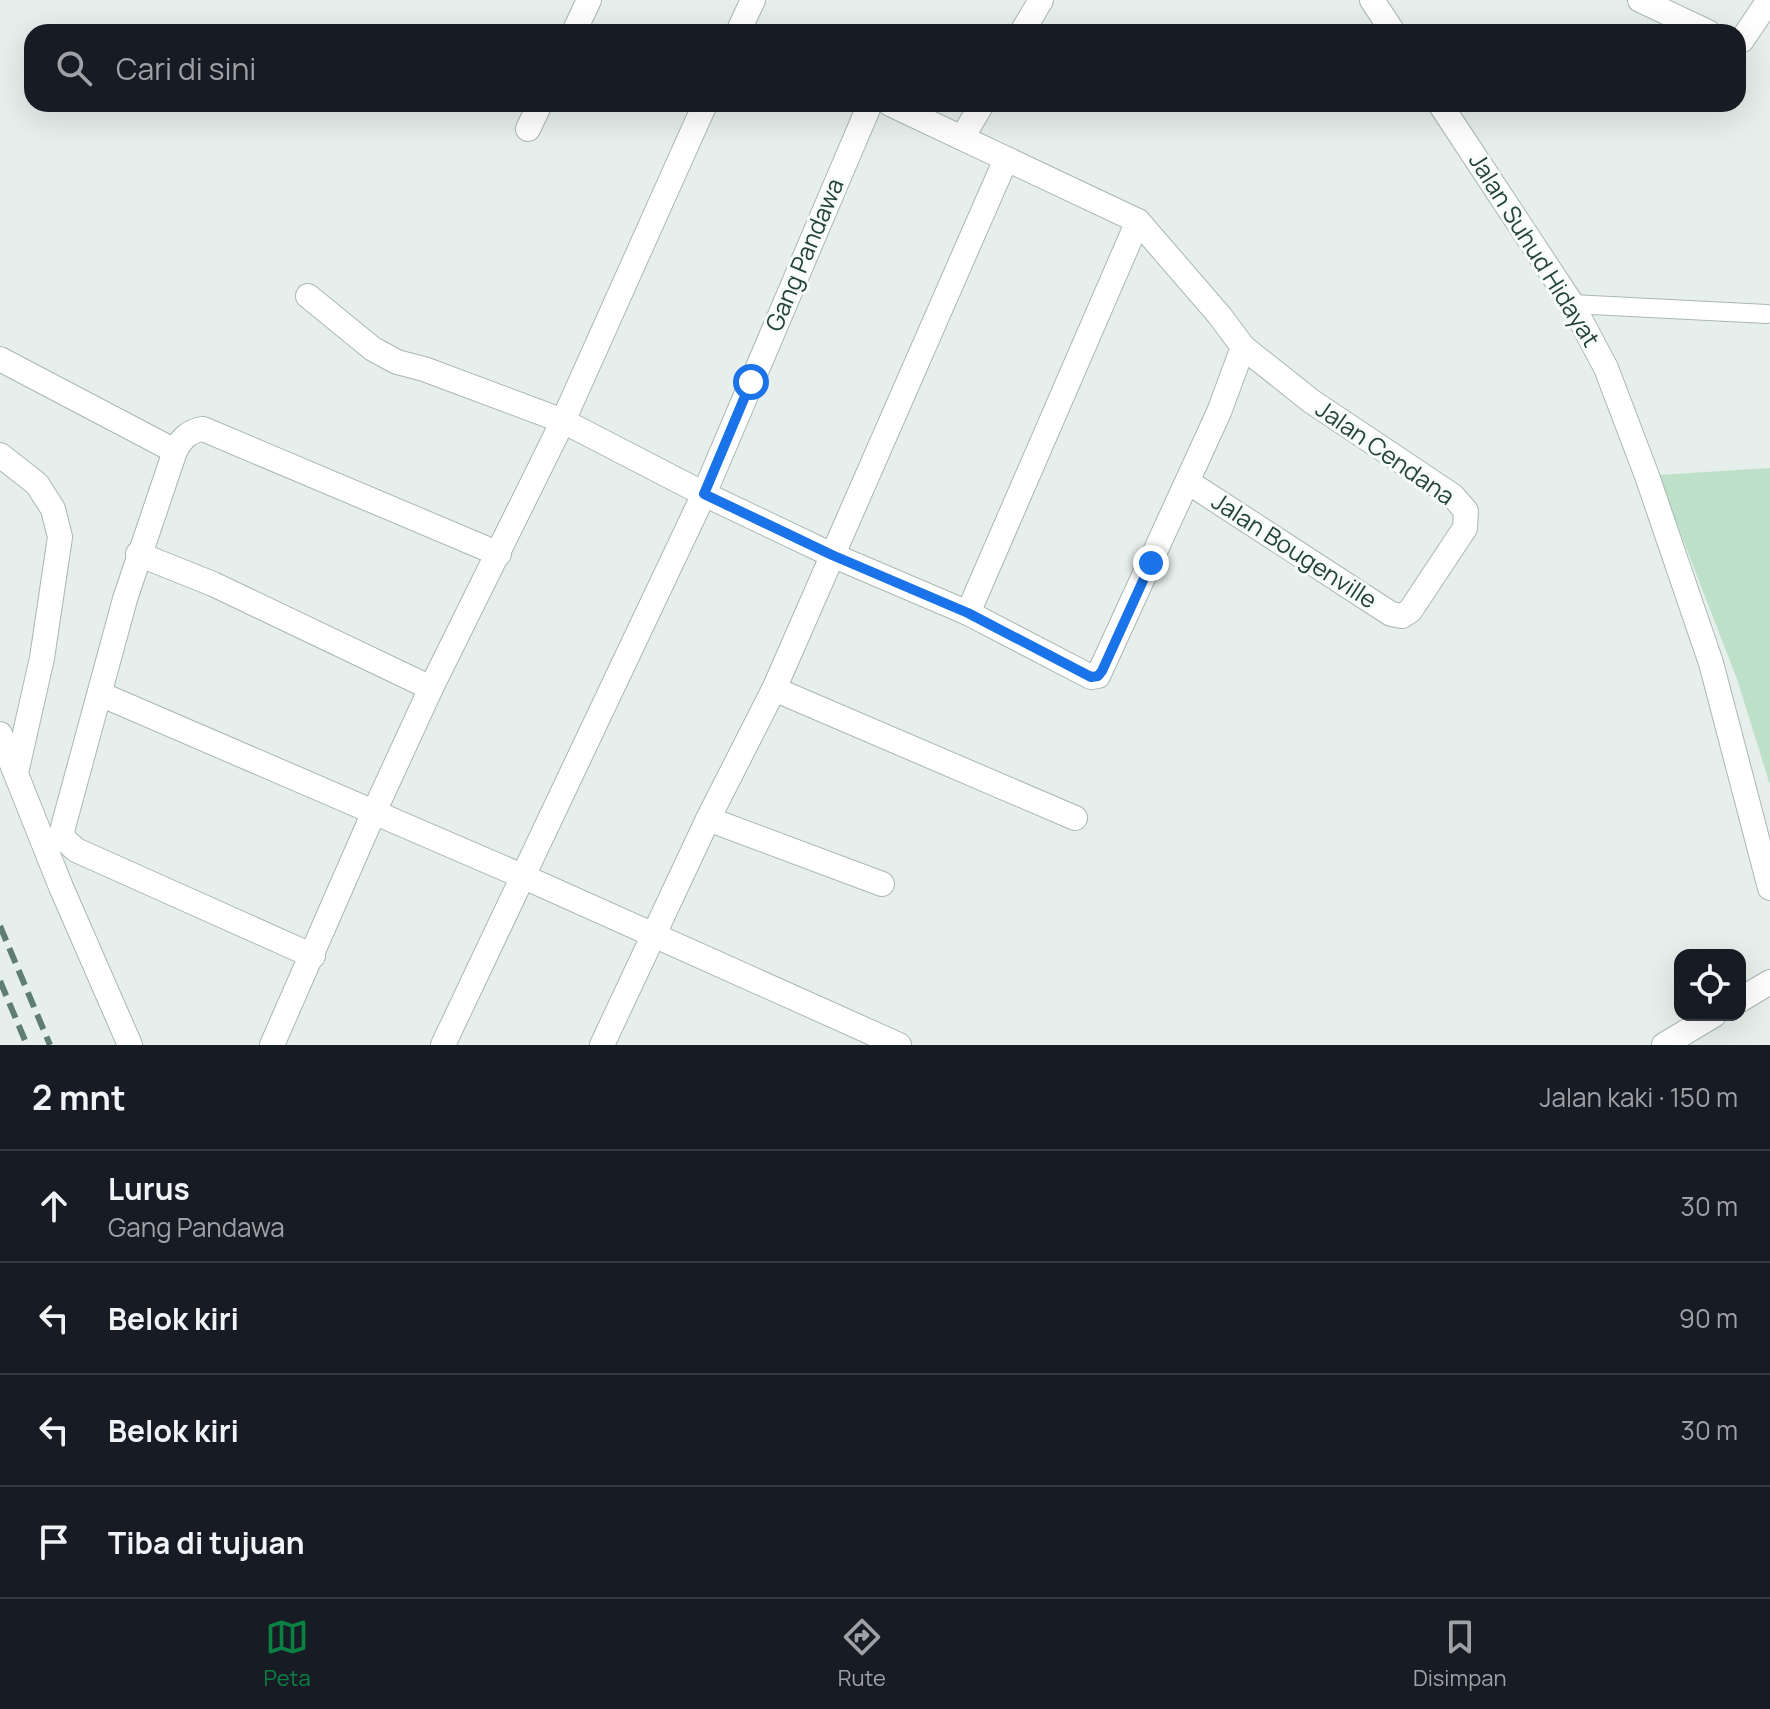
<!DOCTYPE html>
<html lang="id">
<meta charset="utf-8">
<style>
body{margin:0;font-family:Manrope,sans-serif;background:#242831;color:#f1f3f6}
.controls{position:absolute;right:24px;bottom:24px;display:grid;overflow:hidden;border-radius:16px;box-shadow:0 8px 32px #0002}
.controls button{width:72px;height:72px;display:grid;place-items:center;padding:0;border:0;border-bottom:2px solid #363941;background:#171b24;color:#f1f3f6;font:40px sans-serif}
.stop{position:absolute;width:24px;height:24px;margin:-18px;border:6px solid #1a73e8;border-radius:50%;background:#fff}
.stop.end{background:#1a73e8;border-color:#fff;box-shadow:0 2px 8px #0008}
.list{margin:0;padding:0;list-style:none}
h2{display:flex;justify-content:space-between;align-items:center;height:104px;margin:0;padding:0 32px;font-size:34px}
h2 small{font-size:26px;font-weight:400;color:#9ea1a6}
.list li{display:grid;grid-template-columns:52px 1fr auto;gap:24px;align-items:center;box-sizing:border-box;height:112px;padding:0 32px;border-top:2px solid #363941}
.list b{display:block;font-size:30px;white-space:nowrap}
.list p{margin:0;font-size:26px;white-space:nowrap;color:#9ea1a6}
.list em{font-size:26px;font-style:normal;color:#9ea1a6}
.icon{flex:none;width:44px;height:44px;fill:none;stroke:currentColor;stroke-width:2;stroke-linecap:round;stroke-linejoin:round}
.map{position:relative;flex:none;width:1770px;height:1045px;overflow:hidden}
.search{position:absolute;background:#171b24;box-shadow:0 8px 32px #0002;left:24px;right:24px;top:24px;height:88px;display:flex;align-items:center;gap:20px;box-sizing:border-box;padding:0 28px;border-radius:24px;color:#9ea1a6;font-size:30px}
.sheet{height:552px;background:#171b24}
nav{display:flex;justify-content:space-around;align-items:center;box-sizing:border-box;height:112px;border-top:2px solid #363941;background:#171b24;font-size:22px;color:#9ea1a6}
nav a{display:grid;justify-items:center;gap:4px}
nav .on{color:#0b8043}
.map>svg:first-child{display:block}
.green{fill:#bfe0c8}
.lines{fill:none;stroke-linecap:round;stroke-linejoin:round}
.service-casing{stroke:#a8b8b2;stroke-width:20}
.minor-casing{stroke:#a8b8b2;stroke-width:26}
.tertiary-casing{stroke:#a8b8b2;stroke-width:26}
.service{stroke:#fff;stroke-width:18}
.minor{stroke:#fff;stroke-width:24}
.tertiary{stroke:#fff;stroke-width:24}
.rail{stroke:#5f7d75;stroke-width:6;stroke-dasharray:16 8;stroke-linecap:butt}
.route{stroke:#1a73e8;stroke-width:10}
.labels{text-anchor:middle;stroke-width:6;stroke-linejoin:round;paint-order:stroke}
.street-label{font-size:24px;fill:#24423a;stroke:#f7fbf9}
</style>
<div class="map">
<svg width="1770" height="1045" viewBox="0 0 1770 1045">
<rect width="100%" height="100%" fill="#e6efeb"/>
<polygon class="green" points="1770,468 1770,785 1737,679 1658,475"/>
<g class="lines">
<defs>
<polyline id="service" points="1572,304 1767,314"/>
<g id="minor">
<polyline points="1640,0 1708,32"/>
<polyline points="574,32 589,0"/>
<polyline points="738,32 753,0"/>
<polyline points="1022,32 1041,0"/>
<polyline points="1738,40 1742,40 1769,0"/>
<polyline points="528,129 540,104"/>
<polyline points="962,138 982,104"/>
<polyline points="308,296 373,349 397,362 424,369 563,421 704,494 832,555 968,613 1091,677 1098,676 1219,412 1243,347 1220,316 1138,221 890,104"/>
<polyline points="0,359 175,451"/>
<polyline points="0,455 37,484 53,509 60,537 42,658 16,773"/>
<polyline points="1188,482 1391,614 1402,616 1410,611 1465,528 1466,511 1453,496 1311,401 1243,347"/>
<polyline points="138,554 213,584 431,688"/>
<polyline points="968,613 1138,221"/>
<polyline points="774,689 1075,818"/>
<polyline points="100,694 522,876 899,1045"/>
<polyline points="0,734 61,887 130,1045"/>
<polyline points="708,819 882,884"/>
<path d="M313 956 76 850 64 839 62 831 125 599 175 451C182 438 189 431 203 429L499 554"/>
<polyline points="1740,1000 1770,982"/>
<polyline points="272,1045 374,812 431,688 563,421 705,104"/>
<polyline points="443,1045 704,494 870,104"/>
<polyline points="602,1045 708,819 774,689 1006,159"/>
<polyline points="1664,1045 1714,1015"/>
</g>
<g id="tertiary">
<polyline points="1372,0 1393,32"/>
<polyline points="1440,104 1572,304 1606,368 1647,476 1711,663 1770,888"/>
</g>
</defs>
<use href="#service" class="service-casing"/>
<use href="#minor" class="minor-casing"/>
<use href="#tertiary" class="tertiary-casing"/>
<use href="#service" class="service"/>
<use href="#minor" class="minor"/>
<use href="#tertiary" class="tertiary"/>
<g class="rail">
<polyline points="0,926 50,1045"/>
<polyline points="0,981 27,1045"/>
</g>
</g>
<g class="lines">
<polyline class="route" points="751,382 704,494 832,555 968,613 1091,677 1098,676 1102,671 1151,563"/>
</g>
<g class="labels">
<g class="street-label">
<text transform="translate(1534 250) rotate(58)" y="8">Jalan Suhud Hidayat</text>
<text transform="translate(805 255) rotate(-67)" y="8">Gang Pandawa</text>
<text transform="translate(1385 453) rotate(35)" y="8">Jalan Cendana</text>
<text transform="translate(1294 551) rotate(33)" y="8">Jalan Bougenville</text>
</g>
</g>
</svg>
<div class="controls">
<button><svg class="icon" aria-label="locate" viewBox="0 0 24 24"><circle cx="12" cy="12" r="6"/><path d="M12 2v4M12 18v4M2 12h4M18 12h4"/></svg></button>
</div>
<div class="stop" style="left:751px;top:382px"></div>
<div class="stop end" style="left:1151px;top:563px"></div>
<div class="search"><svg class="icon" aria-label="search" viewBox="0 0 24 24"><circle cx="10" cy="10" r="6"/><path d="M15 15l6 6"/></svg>Cari di sini</div>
</div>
<section class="sheet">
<h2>2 mnt<small>Jalan kaki · 150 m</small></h2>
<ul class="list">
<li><svg class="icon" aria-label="ahead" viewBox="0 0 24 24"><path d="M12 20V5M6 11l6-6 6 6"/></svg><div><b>Lurus</b><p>Gang Pandawa</p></div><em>30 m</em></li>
<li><svg class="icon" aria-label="left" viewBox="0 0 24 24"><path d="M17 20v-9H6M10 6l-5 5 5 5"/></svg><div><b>Belok kiri</b></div><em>90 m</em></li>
<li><svg class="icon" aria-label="left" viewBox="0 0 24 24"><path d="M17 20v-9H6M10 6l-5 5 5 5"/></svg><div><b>Belok kiri</b></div><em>30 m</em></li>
<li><svg class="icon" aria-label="arrive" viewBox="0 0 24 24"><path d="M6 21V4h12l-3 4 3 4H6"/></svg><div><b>Tiba di tujuan</b></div></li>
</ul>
</section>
<nav>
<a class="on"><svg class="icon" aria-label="map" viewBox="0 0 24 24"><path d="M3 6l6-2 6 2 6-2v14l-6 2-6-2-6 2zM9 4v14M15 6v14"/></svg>Peta</a>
<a><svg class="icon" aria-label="directions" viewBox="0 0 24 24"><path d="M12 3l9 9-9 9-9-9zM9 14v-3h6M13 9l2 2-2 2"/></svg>Rute</a>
<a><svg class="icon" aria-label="saved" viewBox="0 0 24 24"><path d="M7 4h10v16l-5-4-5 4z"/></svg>Disimpan</a>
</nav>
